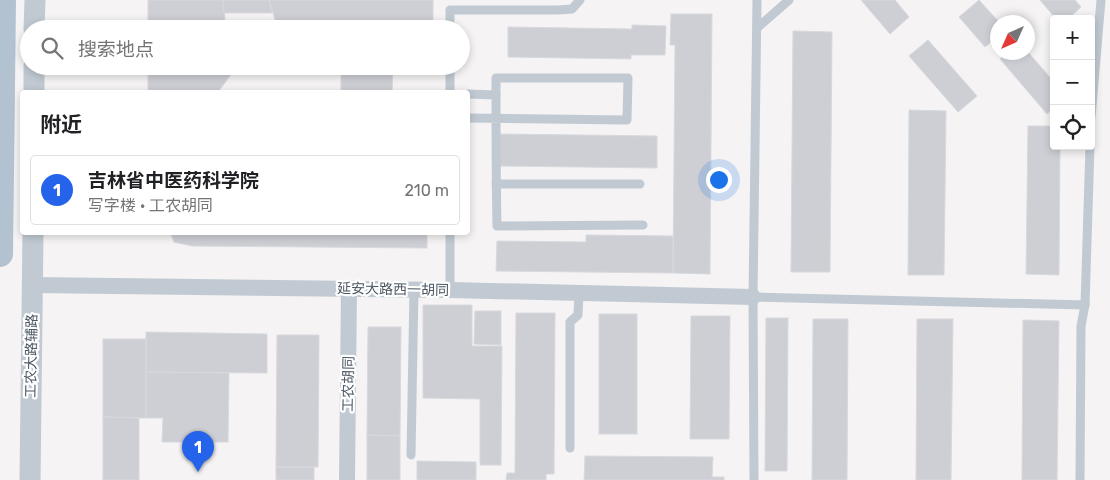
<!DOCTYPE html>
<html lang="zh">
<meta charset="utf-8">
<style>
body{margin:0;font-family:Rubik,"Noto Sans SC",sans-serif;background:#f6f6f6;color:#202124}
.controls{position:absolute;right:15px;top:15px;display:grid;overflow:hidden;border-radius:5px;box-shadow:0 2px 8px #0003}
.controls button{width:45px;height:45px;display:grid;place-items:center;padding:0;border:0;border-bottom:1px solid #e0e0e0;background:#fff;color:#202124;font:25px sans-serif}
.compass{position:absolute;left:990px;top:15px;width:45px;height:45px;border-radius:50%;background:#fff;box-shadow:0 2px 8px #0003;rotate:225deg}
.you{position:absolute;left:718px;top:179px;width:18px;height:18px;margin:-12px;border:4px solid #fff;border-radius:50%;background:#1a73e8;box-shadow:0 0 0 8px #1a73e833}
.badge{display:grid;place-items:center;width:32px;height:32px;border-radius:50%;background:#2563eb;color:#fff;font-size:16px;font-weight:700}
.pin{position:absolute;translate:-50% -41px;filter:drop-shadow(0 1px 2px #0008)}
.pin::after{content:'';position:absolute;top:26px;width:18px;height:15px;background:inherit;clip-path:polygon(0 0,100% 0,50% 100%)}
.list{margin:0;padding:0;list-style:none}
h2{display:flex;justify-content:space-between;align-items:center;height:65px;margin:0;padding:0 20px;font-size:21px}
h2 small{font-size:16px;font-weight:400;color:#757577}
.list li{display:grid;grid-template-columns:32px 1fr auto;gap:15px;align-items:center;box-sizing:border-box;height:70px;margin:0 10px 10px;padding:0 10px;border:1px solid #e0e0e0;border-radius:5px}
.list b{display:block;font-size:19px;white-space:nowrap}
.list p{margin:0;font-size:16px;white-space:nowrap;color:#757577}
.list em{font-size:16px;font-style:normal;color:#757577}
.icon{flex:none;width:28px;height:28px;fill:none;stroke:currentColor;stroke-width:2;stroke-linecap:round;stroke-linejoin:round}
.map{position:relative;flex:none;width:1110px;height:480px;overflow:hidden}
.search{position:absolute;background:#fff;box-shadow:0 2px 8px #0003;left:20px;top:20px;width:450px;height:55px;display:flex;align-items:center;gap:12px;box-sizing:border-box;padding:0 18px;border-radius:28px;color:#757577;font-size:19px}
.panel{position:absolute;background:#fff;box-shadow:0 2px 8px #0003;left:20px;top:90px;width:450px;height:145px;border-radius:5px}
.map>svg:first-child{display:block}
.building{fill:#cdcfd5;stroke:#d7d9de}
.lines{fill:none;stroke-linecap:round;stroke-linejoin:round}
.service{stroke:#c1cad2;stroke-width:9}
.minor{stroke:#c1cad2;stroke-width:16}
.tertiary{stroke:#c1cad2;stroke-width:21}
.primary{stroke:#b3c2d1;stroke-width:26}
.labels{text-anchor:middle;stroke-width:4.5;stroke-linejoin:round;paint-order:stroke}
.street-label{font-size:14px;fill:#4a5661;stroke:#fff}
</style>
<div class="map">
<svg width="1110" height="480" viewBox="0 0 1110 480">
<rect width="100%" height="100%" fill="#f5f3f3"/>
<g class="building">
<polygon points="148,0 223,0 226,29 148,29"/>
<polygon points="223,0 269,0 273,13 224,13"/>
<polygon points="269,0 433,0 433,29 278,29"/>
<polygon points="861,0 895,0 909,17 890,34"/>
<polygon points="979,0 999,22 998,36 985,47 959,17"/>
<polygon points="1040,0 1075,0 1081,7 1068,19 1056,19"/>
<polygon points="671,14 712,14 710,274 673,273 675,45 670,45"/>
<polygon points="632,25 666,26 665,55 631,55 631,59 508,57 508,27 632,29"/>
<polygon points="793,31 832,32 830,272 791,272"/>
<polygon points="928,40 977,96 958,112 909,56"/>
<polygon points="1008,52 1028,52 1054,82 1054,108 1047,114 1000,59"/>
<polygon points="148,66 231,66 232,73 218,92 148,92"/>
<polygon points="341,66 393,66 392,92 341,92"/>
<polygon points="909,110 946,111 944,275 908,275"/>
<polygon points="1028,126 1054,126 1054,146 1060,146 1059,275 1026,274"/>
<polygon points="500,134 657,136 657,168 500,166"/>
<polygon points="170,232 427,232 427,248 192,246 174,242"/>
<polygon points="586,235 673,236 673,273 496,271 497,241 586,242"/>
<polygon points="423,305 472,305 472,346 502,346 501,465 480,465 480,399 423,398"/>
<polygon points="475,311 501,311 501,345 474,344"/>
<polygon points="516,313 555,313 554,474 546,474 546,480 506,480 507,473 515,473"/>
<rect x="599" y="314" width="38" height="120"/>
<polygon points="691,316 730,316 729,439 690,439"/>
<polygon points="766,318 788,318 787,471 765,471"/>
<polygon points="813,319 848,319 847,480 812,480"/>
<polygon points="917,319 953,319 951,480 916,480"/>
<polygon points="1023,320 1059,321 1057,480 1022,480"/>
<polygon points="368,327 401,327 400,436 367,435"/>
<polygon points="146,332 267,334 267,373 146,372"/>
<polygon points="277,335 319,335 318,467 276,467"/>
<polygon points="103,339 146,339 146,418 103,417"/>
<polygon points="146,372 229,373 228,442 162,442 163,418 146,418"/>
<polygon points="103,417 139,418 139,480 103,480"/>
<polygon points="367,435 400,436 400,480 367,480"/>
<polygon points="585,456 713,457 712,477 724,477 724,480 584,480"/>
<polygon points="417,461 476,462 476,480 417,480"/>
<rect x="276" y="467" width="38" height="13"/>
</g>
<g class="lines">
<g class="service">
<polyline points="757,28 789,0"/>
<polyline points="450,29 450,10 558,10 572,9 580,0"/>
<polyline points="450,66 450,92"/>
<polyline points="468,94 496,95"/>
<polyline points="1091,117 1101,0"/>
<path d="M468 118 627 120 628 78H496C496 127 496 176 497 226L643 225"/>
<polyline points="496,184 640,184"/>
<polyline points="450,232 450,290"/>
<polyline points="753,297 1085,305 1090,146"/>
<polyline points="570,448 570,322 578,315 579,293"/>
<polyline points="411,455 414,289"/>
<polyline points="754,480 753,297 757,0"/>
<polyline points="1080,480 1081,326 1085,305"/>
</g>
<g class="minor">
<polyline points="32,285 450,290 753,297"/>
<polyline points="347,480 349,288"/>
</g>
<g class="tertiary">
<polyline points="34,29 35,0"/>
<polyline points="34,92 34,66"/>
<polyline points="30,480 33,232"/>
</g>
<polyline class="primary" points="0,254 3,0"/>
</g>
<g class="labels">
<g class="street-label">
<text transform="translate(393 289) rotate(1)" y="5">延安大路西一胡同</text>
<text transform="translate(31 356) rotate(-89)" y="5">工农大路辅路</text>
<text transform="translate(348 384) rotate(-89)" y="5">工农胡同</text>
</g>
</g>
</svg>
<div class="controls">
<button>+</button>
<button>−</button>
<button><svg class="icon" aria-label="locate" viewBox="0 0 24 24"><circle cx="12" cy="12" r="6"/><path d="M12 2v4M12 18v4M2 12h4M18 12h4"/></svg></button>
</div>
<svg class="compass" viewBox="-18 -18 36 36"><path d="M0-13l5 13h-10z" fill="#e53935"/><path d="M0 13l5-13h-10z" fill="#757577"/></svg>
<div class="you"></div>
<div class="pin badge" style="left:198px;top:472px">1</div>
<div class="search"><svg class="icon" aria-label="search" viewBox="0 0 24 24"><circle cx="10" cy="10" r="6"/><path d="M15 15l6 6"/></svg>搜索地点</div>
<section class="panel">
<h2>附近<small></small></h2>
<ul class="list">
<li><span class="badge">1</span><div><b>吉林省中医药科学院</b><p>写字楼 · 工农胡同</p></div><em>210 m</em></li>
</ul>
</section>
</div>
